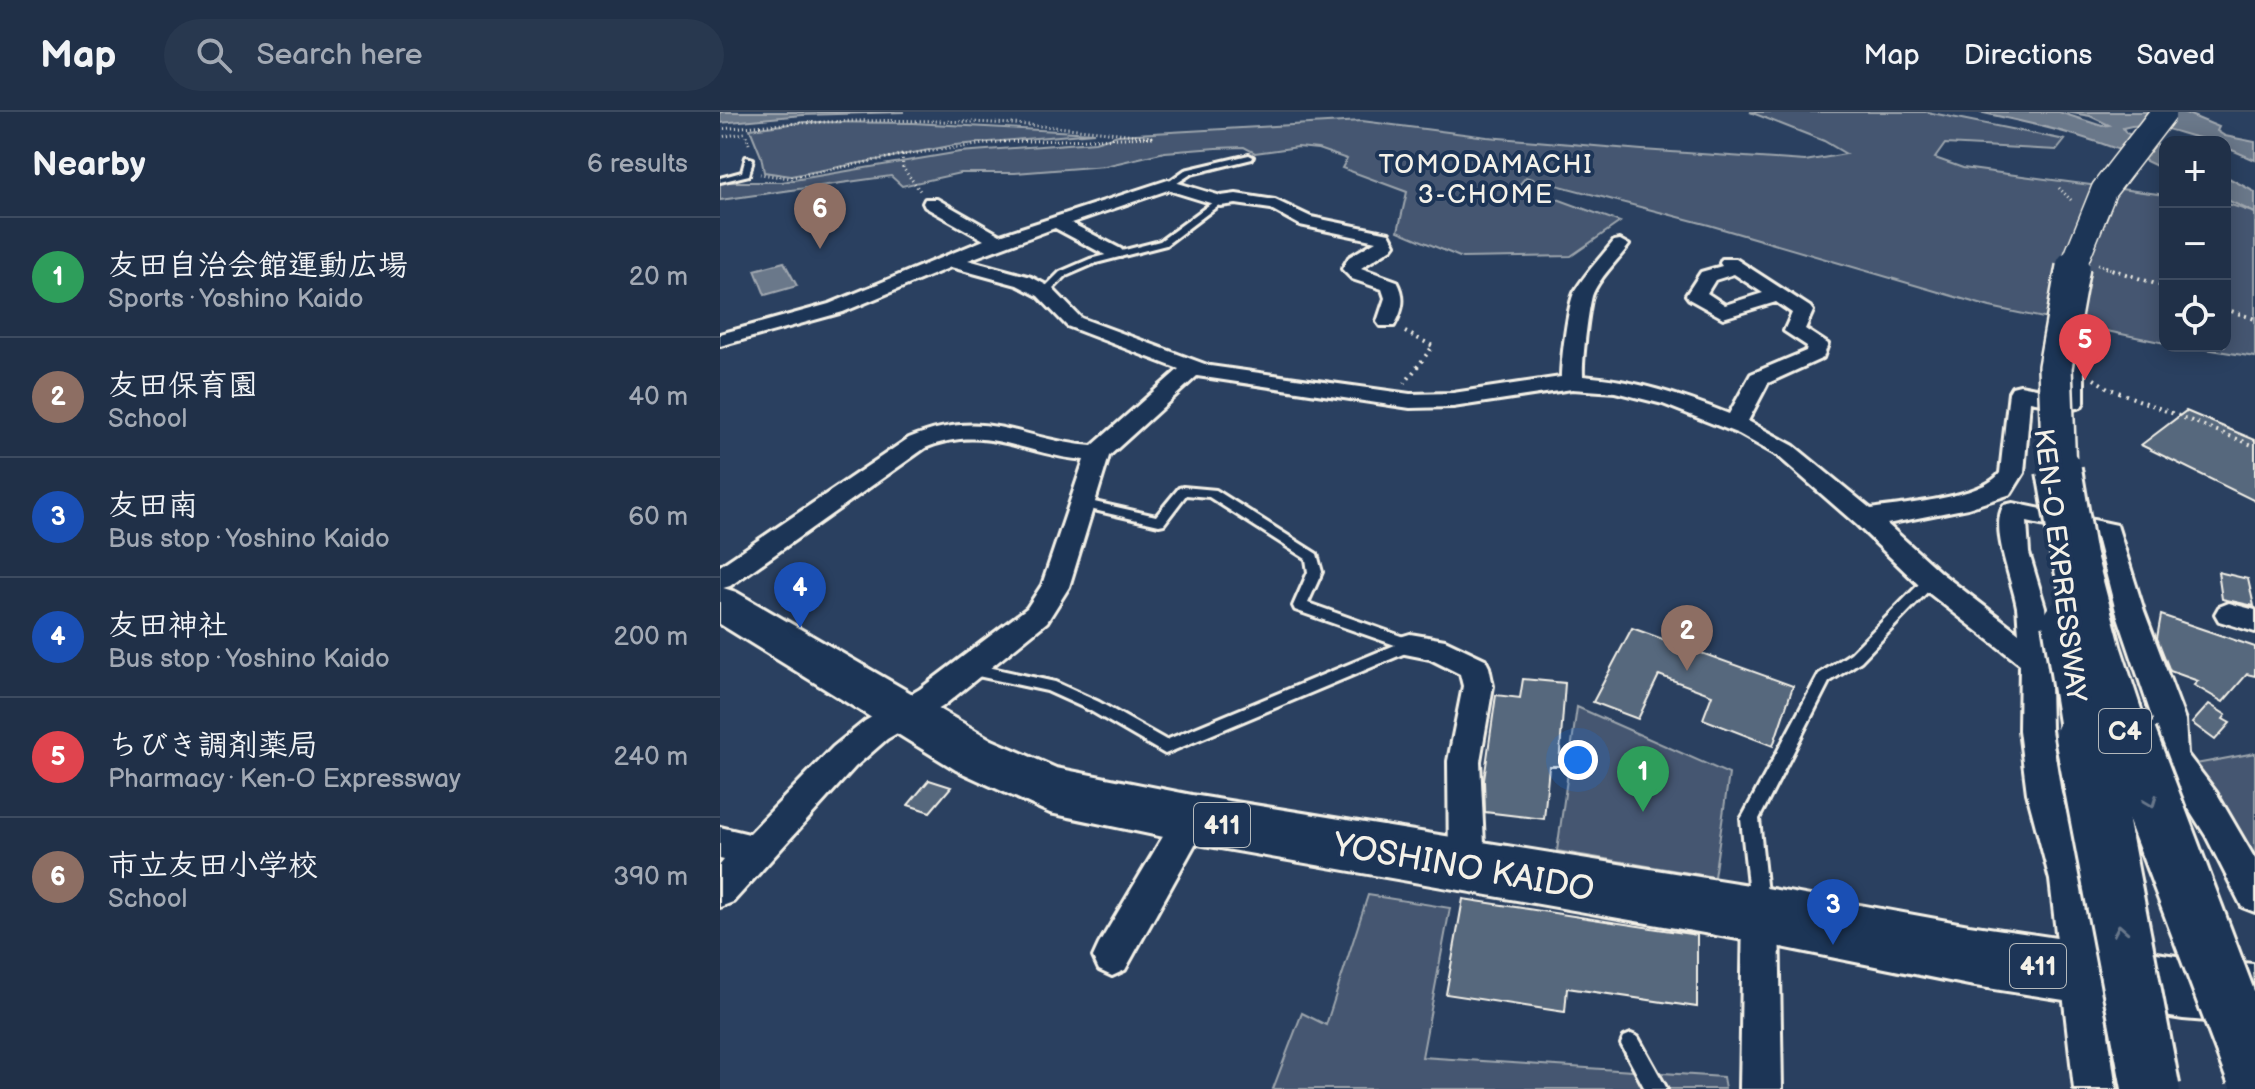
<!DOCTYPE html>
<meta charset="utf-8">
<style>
body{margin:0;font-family:"Balsamiq Sans","Klee One",sans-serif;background:#28384f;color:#f1f3f6}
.controls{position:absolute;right:24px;top:24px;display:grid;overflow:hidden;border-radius:16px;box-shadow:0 4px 20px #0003}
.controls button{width:72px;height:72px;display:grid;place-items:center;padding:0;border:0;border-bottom:2px solid #3d4b60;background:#203048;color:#f1f3f6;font:40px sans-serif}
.you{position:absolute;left:858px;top:648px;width:28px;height:28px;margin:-20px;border:6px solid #fff;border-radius:50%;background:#1a73e8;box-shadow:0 0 0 12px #1a73e833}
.badge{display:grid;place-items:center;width:52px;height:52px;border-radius:50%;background:#bca0f2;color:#fff;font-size:26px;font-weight:700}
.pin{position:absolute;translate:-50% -66px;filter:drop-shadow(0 2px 4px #0008)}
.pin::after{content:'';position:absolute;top:42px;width:28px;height:24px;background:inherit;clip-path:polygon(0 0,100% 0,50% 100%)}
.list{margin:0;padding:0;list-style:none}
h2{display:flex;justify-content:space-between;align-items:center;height:104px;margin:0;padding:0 32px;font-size:34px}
h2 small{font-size:26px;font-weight:400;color:#a2a9b4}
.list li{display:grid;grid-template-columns:52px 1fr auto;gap:24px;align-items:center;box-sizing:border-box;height:120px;padding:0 32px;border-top:2px solid #3d4b60}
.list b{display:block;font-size:30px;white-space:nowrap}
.list p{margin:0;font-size:26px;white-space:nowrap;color:#a2a9b4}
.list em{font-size:26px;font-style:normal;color:#a2a9b4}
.icon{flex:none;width:44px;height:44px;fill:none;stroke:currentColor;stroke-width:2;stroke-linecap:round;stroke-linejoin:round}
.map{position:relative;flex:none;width:1535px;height:977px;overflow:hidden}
header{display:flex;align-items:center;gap:48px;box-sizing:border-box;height:112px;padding:0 40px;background:#203048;border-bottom:2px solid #3d4b60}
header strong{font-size:38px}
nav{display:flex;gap:44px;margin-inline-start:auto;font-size:28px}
.search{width:560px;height:72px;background:#28384f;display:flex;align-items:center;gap:20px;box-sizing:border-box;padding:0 28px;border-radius:44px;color:#a2a9b4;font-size:30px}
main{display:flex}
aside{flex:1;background:#203048}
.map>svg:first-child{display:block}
.green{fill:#445771;stroke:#9ca4ac;stroke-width:2}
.water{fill:#6a788a;stroke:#a1a8b0;stroke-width:2}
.building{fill:#56677d;stroke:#f4f1e8;stroke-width:2}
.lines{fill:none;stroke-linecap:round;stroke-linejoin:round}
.service-casing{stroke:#f4f1e8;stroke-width:6}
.minor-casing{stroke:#f4f1e8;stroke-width:6}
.trunk-casing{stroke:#f4f1e8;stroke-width:6}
.path-far1{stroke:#f4f1e8;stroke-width:3;stroke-dasharray:1 3;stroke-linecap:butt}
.path{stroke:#f4f1e8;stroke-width:4;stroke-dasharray:2 5;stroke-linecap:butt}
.service{fill:#1d3557;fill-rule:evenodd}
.minor{fill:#1d3557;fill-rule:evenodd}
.trunk{fill:#1d3557;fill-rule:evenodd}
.motorway-bridge-far3-casing{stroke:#f4f1e8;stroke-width:28;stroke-linecap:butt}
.motorway-bridge-far2-casing{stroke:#f4f1e8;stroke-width:38;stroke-linecap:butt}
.motorway-bridge-far1-casing{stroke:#f4f1e8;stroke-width:50;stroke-linecap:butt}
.motorway-bridge-casing{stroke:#f4f1e8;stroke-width:63;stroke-linecap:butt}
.motorway-bridge-far3{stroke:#1d3557;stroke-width:25}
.motorway-bridge-far2{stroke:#1d3557;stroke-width:33}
.motorway-bridge-far1{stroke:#1d3557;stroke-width:44}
.motorway-bridge{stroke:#1d3557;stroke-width:57}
.oneway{stroke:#68778a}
.labels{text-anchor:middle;stroke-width:8;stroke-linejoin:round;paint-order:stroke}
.far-neighbourhood-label{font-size:26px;letter-spacing:2px;fill:#f4f1e8;stroke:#1d3557}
.shield{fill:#1d3557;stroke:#b4b9bc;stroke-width:2}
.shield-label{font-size:26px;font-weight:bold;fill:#f4f1e8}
.street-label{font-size:28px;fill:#f4f1e8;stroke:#1d3557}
.near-street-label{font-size:34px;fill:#f4f1e8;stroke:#1d3557}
</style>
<header>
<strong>Map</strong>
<div class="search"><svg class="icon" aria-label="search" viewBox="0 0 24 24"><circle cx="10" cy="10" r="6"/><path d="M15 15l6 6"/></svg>Search here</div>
<nav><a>Map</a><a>Directions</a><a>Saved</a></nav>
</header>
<main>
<aside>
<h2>Nearby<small>6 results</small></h2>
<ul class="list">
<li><span class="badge" style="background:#2e9e5b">1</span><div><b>友田自治会館運動広場</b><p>Sports · Yoshino Kaido</p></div><em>20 m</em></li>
<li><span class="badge" style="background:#8d6e63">2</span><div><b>友田保育園</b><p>School</p></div><em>40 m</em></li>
<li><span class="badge" style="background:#1a4fb4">3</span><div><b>友田南</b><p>Bus stop · Yoshino Kaido</p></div><em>60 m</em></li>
<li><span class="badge" style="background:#1a4fb4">4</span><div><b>友田神社</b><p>Bus stop · Yoshino Kaido</p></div><em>200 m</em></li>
<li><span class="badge" style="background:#e0444e">5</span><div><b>ちびき調剤薬局</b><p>Pharmacy · Ken-O Expressway</p></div><em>240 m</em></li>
<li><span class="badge" style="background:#8d6e63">6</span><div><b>市立友田小学校</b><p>School</p></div><em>390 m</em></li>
</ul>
</aside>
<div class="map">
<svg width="1535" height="977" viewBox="0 0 1535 977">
<rect width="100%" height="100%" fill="#2a4060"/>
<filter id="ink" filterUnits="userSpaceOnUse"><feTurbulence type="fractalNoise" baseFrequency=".0125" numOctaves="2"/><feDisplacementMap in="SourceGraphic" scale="16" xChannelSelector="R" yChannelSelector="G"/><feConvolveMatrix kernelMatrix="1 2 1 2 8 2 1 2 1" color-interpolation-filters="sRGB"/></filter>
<g filter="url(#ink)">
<g class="green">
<polygon points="1030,0 1207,0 1345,28 1337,38 1225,32 1215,46 1243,56 1445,83 1445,231 1270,195 989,113 806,65 799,73 900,110 851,144 742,146 678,119 687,80 622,56 627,47 598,37 578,35 535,41 524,35 496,36 445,40 385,54 295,61 240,61 182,74 171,64 0,88 0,70 62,70 240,40 375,30 398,23 642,9 767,25 922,38 1085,49 1126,42 1104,29"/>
<polygon points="86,10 193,11 374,21 235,33 71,64 44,60 41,44 30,17"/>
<polygon points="1505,91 1535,101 1535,245 1467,234 1505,234"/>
<polygon points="857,595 1009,662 994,765 837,739"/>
<polygon points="1535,641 1535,752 1497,683 1476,652"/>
<polygon points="648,783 730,796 702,945 1003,965 1005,977 553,977 582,901 606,913"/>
</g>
<g class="water">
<polygon points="0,0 184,0 83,3 0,11"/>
<path d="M1259 0H1339L1382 14 1389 13 1370 4 1346 0H1463L1499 15 1497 19 1505 24 1535 30V48L1505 35V30C1472 30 1436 5 1403 16L1406 21 1445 36V58C1385 27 1323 14 1259 0Z"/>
<polygon points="1505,64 1535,80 1535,101 1505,87"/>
<polygon points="64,150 77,174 45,183 35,158"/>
</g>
<g class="building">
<polygon points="1466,299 1535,328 1535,389 1421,333"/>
<polygon points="1498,460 1528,467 1534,494 1502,487"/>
<polygon points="1441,503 1535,535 1535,564 1527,562 1503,590 1474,573 1478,569 1450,559 1437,526"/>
<polygon points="912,516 1073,574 1053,634 983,607 992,583 939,563 918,607 873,590"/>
<polygon points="803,567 845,571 839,654 829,654 824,707 765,700 764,668 776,583 800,586"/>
<polygon points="1489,592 1506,603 1503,607 1510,611 1495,628 1472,611"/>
<polygon points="209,668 231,675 210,700 188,693"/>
<polygon points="743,787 977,823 977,895 847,876 845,900 726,882"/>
</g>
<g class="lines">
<defs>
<g id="service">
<polygon points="529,43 533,45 532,47 471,62 451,75 444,73 465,58"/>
<polygon points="26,45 33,47 29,63 0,70 0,66 22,60"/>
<polygon points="497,87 504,89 446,133 376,151 346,164 328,182 320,180 340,160 370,147 440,129"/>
<polygon points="463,375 496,378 597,442 602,460 588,491 695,529 697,533 695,537 445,642 369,598 327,579 244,561 242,557 244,553 249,551 335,570 379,590 446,628 675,533 575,498 573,494 588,460 586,447 489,385 466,383 444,412 439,413 361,395 355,391 361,387 436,404 459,376"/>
<polygon points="1211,463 1216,465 1218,468 1216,471 1141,549 1109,570 1039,707 1048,791 1045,797 1039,800 1033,797 1030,791 1021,707 1024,702 1099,562 1131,541 1206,465"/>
<polygon points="911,922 918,925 947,977 925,977 901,932 904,925"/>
</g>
<g id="minor">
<path d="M448 68 501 84 516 82 555 88 591 105 669 121 675 132 672 136 641 156 677 169C686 185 683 198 674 214H660L657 210 665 186 662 177 632 167 622 157 629 145 656 129 580 113 551 97 516 92 500 94 448 78 351 111 401 137 404 141 401 145H389L335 116 248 148 311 165 332 176 361 206 490 254 690 282 733 281 841 265C841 250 848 191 855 179 865 162 881 145 894 129L900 128 909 133C898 148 878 167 872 184 868 199 862 248 863 264 914 268 961 283 1009 302L1031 262 1086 239 1087 234 1064 219 1072 201 1056 190 1003 206 969 187 966 183 981 160 1002 154 1000 151 1002 147H1016L1090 195 1093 199 1085 217 1108 232 1103 246 1048 271 1028 309 1074 334 1151 397C1182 392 1262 386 1280 361L1289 280 1292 275 1300 273 1342 281V251L1353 245 1361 246 1364 251V290L1361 295 1353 297 1310 289 1304 361 1291 382 1248 396 1167 412 1221 461 1299 521C1298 512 1298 503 1297 495 1293 469 1269 416 1284 393L1293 391 1397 413 1424 499 1465 608 1467 642 1496 680 1535 747V800L1522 795 1486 724 1457 678 1423 639 1402 622 1397 613 1402 604 1413 600 1433 611V608L1396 499 1377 425 1307 410 1309 441 1325 495 1329 541 1373 569 1377 578 1373 587 1362 590 1330 572 1331 618 1341 681 1366 768 1396 977H1354L1330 768 1307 681 1299 618 1300 552 1201 475 1137 413 1058 344 1019 322 943 292 895 280 852 277 733 295 690 296 477 264 389 344 349 475 327 510 222 595 167 627 135 655 13 790 0 795V753L4 748 0 747V715L29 722 113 635 145 609 200 577 307 496 322 473 364 348C304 343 266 311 205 336L10 474 0 477V454L189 326C268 294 297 328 372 334L459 257 347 214 318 184 297 173 231 155 123 200 0 234V222L109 192 264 128 205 95 203 91 205 87H217L280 123ZM1014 162 1043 181 1005 193 987 181 995 168Z"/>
<polygon points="1509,491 1535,498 1535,520 1499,509 1495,502 1499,495"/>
<polygon points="690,522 725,528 765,547 769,555 773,574 760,649 765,754 760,766 747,770 734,766 729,754 728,649 743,574 740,562 710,547 680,541 675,533 680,525"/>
<polygon points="472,692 484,696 489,707 405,858 392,864 379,858 373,845 379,832 460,696"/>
<polygon points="1041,785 1054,790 1059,803 1062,977 1020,977 1023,803 1028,790"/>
</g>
<polygon id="trunk" points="0,475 16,480 272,628 336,656 472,683 1041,775 1249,813 1463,845 1533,852 1535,913 1463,907 1249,873 1041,831 472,731 330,701 236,658 0,512"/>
</defs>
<use href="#service" class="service-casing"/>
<use href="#minor" class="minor-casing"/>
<use href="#trunk" class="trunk-casing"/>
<g class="path-far1">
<path d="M0 17C145 3 287 7 432 25L280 30 182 43 70 66 40 62"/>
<polyline points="0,25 25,21 30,34"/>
<polyline points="182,43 183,56 201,80"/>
<polyline points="1339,76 1353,90"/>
<polyline points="1378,152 1391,157"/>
</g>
<g class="path">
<polyline points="1385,155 1445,175"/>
<polyline points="1505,197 1535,207"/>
<polyline points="685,220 713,234 685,271"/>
<polyline points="1369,239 1385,228 1371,211"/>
<polyline points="1374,267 1388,276 1535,334"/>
</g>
<use href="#service" class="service"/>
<use href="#minor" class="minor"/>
<use href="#trunk" class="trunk"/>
<defs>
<polyline id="motorway-bridge-far3" points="1352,157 1384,78 1444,0"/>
<polyline id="motorway-bridge-far2" points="1339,360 1335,255 1353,155"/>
<g id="motorway-bridge-far1">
<polyline points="1339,358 1354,445 1379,540 1408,628"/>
<polyline points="1345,510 1364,628"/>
</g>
<g id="motorway-bridge">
<polyline points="1364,626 1431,977"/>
<polyline points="1408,626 1535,962"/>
</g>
</defs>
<use href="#motorway-bridge-far3" class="motorway-bridge-far3-casing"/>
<use href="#motorway-bridge-far2" class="motorway-bridge-far2-casing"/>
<use href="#motorway-bridge-far1" class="motorway-bridge-far1-casing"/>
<use href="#motorway-bridge" class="motorway-bridge-casing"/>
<use href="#motorway-bridge-far3" class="motorway-bridge-far3"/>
<use href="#motorway-bridge-far2" class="motorway-bridge-far2"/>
<use href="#motorway-bridge-far1" class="motorway-bridge-far1"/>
<use href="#motorway-bridge" class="motorway-bridge"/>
</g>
<defs><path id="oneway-chevron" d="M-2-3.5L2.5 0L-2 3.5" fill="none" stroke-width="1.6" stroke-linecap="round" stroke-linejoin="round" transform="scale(2)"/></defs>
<g class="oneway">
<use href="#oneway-chevron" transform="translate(1431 690) rotate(69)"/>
<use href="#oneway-chevron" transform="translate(1400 818) rotate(-101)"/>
</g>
</g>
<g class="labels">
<g class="far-neighbourhood-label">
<text x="766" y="61">TOMODAMACHI<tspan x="766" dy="30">3-CHOME</tspan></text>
</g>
<g class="shield">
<rect x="1379" y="597" width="52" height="44" rx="6"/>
<rect x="474" y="691" width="56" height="44" rx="6"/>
<rect x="1290" y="832" width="56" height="44" rx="6"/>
</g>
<g class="shield-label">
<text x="1405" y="628">C4</text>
<text x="502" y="722">411</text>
<text x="1318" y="863">411</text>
</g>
<g class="street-label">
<text transform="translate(1341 453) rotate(83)" y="10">KEN-O EXPRESSWAY</text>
</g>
<g class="near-street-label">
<text transform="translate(744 754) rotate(10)" y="12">YOSHINO KAIDO</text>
</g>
</g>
</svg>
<div class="controls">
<button>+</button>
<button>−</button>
<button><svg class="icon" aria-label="locate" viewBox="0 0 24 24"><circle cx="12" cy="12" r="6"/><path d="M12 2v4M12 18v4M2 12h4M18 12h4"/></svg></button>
</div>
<div class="you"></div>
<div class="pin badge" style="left:923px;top:700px;background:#2e9e5b">1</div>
<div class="pin badge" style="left:967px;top:559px;background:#8d6e63">2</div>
<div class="pin badge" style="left:1113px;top:833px;background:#1a4fb4">3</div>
<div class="pin badge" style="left:80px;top:516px;background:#1a4fb4">4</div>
<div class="pin badge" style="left:1365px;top:268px;background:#e0444e">5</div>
<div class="pin badge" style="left:100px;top:137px;background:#8d6e63">6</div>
</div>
</main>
